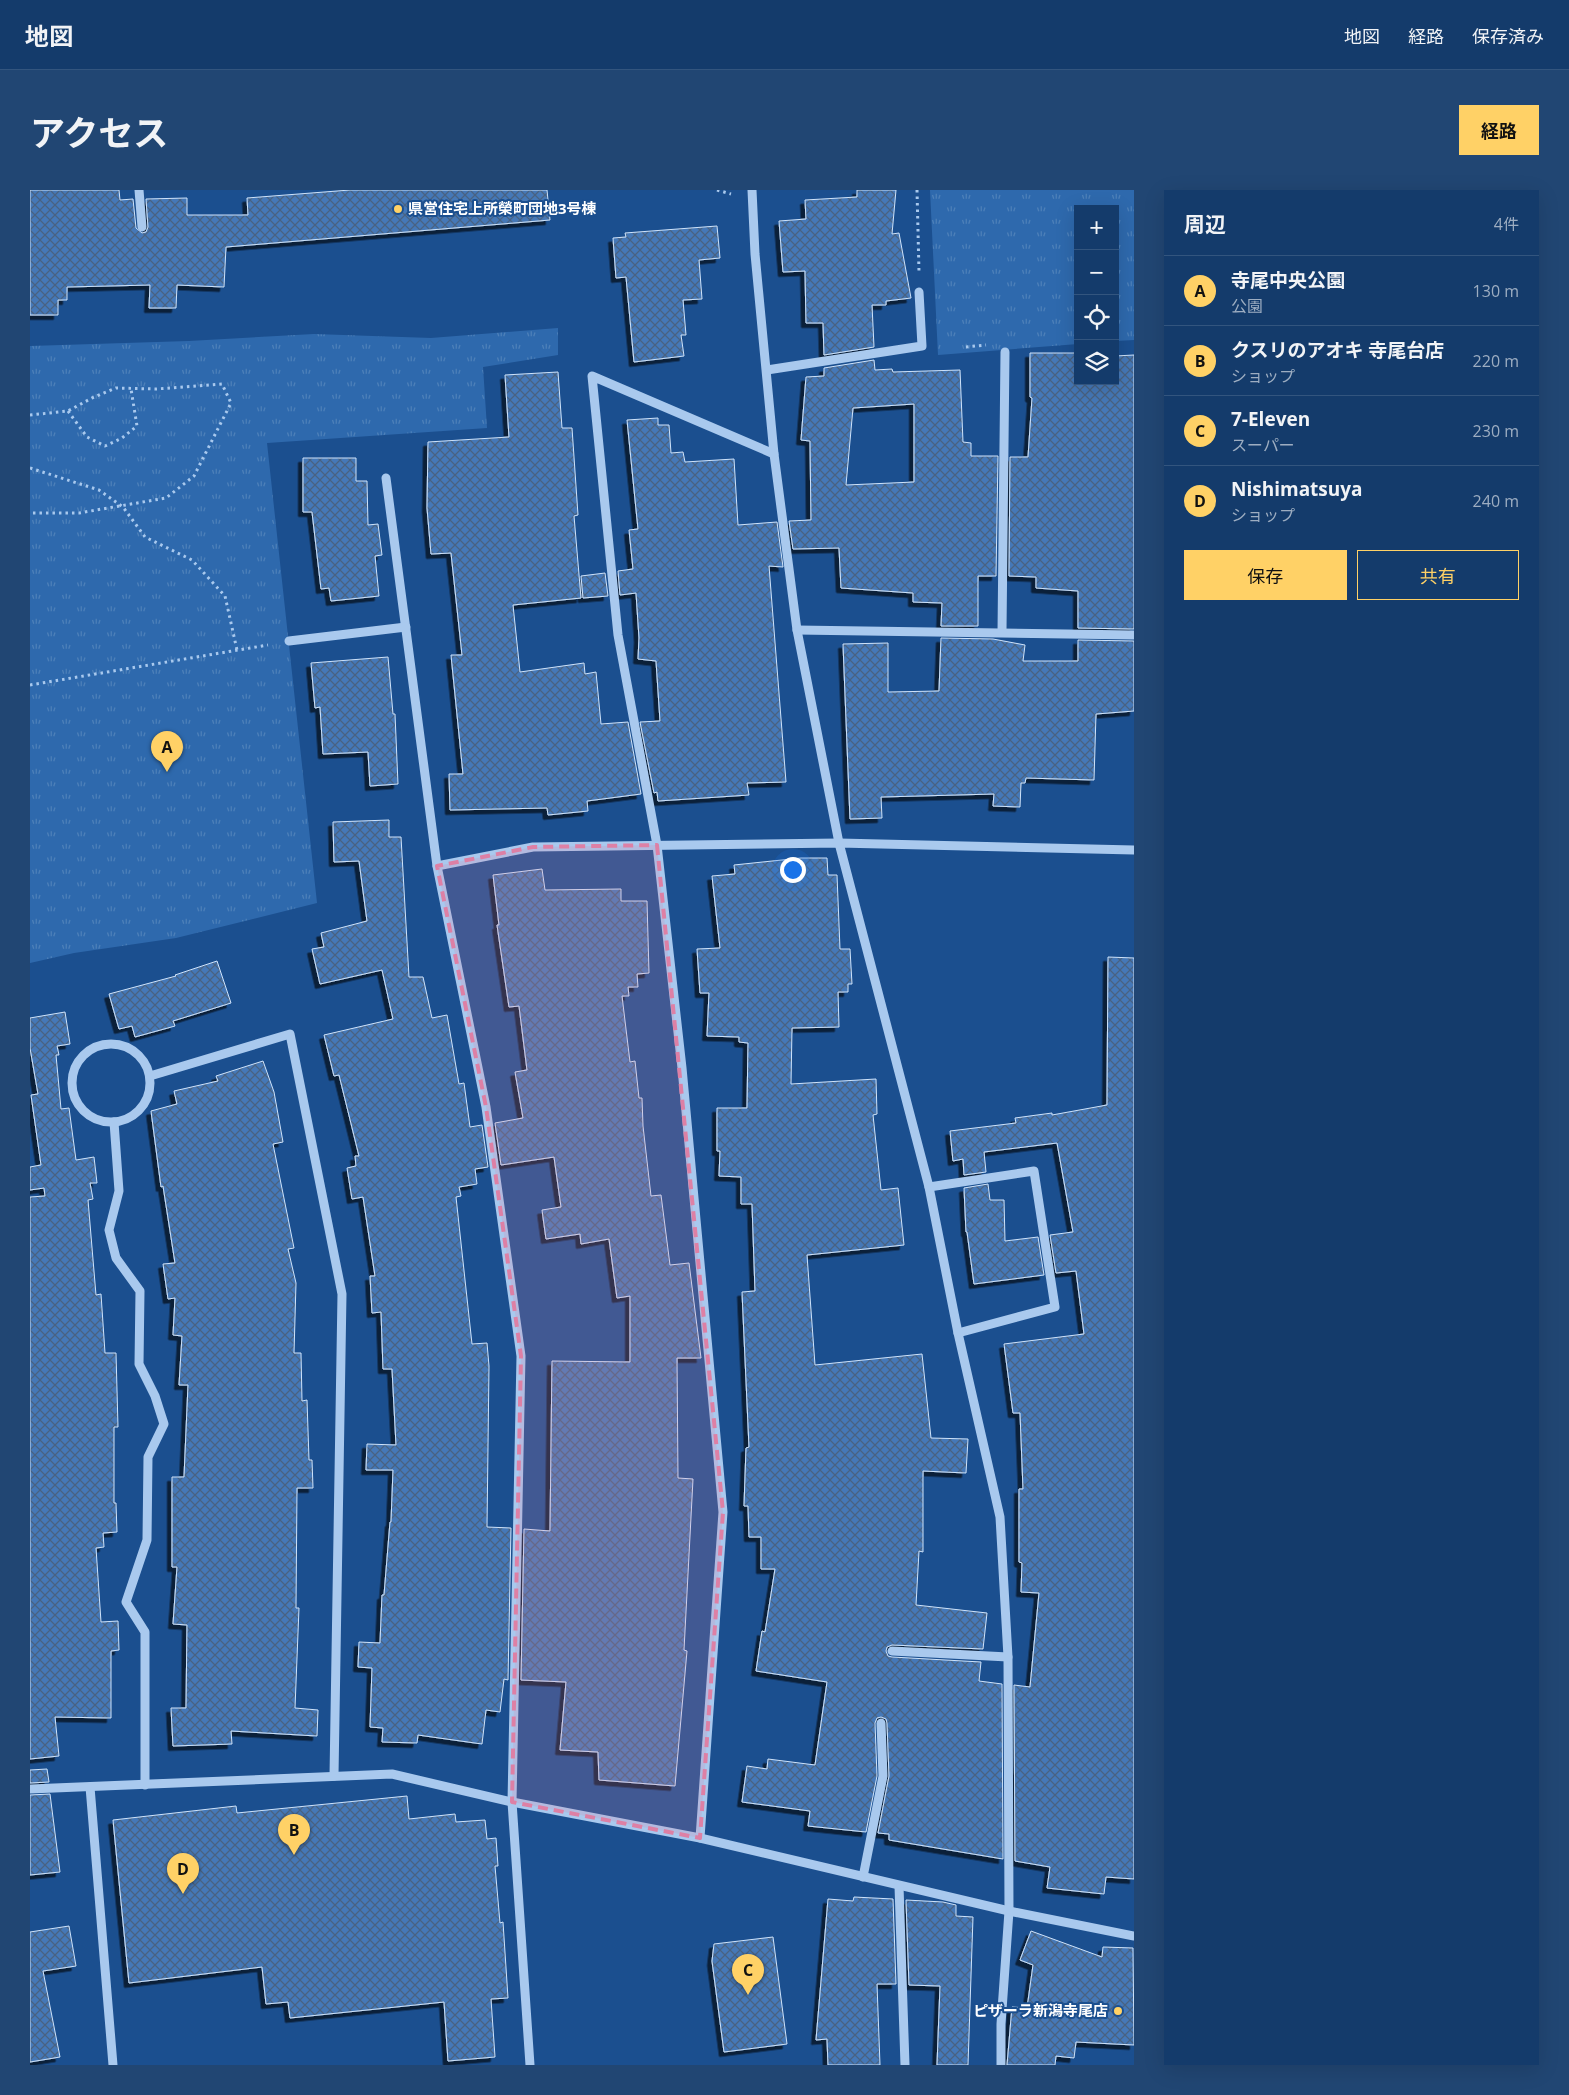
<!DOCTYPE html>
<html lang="ja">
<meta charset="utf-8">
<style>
body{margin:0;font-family:"Open Sans","Noto Sans JP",sans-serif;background:#214673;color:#f1f3f6}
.controls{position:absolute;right:15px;top:15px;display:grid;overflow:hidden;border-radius:0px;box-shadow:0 5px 20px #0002}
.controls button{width:45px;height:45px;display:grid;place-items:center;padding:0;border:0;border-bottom:1px solid #33557e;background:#143b6b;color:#f1f3f6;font:25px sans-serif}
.you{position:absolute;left:762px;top:679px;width:18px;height:18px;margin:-12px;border:4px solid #fff;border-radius:50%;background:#1a73e8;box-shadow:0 0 0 8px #1a73e833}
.badge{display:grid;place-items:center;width:32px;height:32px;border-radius:50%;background:#ffd166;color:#111;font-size:16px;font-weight:700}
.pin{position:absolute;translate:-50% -41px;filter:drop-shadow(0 1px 2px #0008)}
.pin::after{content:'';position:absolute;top:26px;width:18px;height:15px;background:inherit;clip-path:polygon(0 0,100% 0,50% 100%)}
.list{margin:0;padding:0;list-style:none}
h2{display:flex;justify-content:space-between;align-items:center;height:65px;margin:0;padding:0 20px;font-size:21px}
h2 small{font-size:16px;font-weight:400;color:#9dadc1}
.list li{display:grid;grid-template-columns:32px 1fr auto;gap:15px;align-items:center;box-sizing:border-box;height:70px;padding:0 20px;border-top:1px solid #33557e}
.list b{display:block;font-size:19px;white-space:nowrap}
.list p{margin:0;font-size:16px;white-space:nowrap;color:#9dadc1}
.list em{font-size:16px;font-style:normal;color:#9dadc1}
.actions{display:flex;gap:10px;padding:15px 20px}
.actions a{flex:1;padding:11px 0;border:1px solid #ffd166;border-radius:0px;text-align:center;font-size:18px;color:#ffd166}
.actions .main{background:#ffd166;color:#111}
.icon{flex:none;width:28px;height:28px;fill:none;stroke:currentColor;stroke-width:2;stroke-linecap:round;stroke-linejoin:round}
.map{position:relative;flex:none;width:1104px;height:1875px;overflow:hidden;border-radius:0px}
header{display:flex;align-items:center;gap:30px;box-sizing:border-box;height:70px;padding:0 25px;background:#143b6b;border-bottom:1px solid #33557e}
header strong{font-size:24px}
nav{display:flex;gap:28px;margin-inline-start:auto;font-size:18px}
.intro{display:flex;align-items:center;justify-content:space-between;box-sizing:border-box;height:120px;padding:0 30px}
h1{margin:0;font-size:35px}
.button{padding:12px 22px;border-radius:0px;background:#ffd166;color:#111;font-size:18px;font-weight:700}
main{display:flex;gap:30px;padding:0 30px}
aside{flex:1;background:#143b6b;border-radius:0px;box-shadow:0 5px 20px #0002}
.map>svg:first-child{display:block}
.grass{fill:url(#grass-tufts)}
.building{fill:url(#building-cross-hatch);stroke:#cfe3fa;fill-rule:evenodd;filter:url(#shadow)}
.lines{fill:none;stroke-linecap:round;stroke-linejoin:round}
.path{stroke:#a9c9ee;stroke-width:3;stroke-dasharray:2.5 4;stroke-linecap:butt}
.minor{stroke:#a9c9ee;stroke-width:9}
.marked{fill:#dd80a5;fill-opacity:0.2;stroke:#dd80a5;stroke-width:4;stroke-dasharray:10 6;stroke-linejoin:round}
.poi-dot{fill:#ffd166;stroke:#1b4f8f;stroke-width:2}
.labels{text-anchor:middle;stroke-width:4;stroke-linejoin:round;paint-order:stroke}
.poi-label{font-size:15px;font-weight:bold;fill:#fff;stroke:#1b4f8f;text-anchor:start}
</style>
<header>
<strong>地図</strong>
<nav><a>地図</a><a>経路</a><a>保存済み</a></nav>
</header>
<div class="intro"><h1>アクセス</h1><a class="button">経路</a></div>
<main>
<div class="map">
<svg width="1104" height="1875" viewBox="0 0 1104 1875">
<defs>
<pattern id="grass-tufts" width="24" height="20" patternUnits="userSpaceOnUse" patternTransform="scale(1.25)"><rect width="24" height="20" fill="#2e69ad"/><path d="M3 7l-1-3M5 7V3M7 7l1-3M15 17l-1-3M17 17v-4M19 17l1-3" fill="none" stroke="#4d80b9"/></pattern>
<pattern id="building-cross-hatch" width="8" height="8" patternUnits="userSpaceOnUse" patternTransform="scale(1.25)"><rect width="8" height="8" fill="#4478b7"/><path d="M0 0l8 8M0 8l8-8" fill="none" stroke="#486282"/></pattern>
<filter id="shadow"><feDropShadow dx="-4.5" dy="4.5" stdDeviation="0" flood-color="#0009"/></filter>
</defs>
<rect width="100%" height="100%" fill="#1b4f8f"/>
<g class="grass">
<polygon points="900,0 1104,0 1104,150 1085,151 1085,19 1048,19 1048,154 908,165"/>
<polygon points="528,138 528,165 453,177 457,238 237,253 287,713 146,748 44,763 0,773 0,156 159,151 284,144 401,148"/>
</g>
<g class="building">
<polygon points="0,0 89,0 90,10 103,9 106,38 112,43 116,42 118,37 116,9 157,8 157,25 218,25 217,8 320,0 517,0 520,30 196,57 194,97 147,95 146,118 119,118 120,95 37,97 37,110 28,110 28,125 0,125"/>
<polygon points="827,0 866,0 862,44 869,43 881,108 856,111 856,115 842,115 844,157 794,165 793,133 776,133 775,81 753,82 749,31 776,29 775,10 827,7"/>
<polygon points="687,36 690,68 669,70 672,109 653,110 656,145 651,145 654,166 604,172 596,87 586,88 583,48 596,47 595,43"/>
<polygon points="1000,163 1048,163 1048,191 1085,191 1085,166 1104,165 1104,439 1048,438 1048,401 1006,398 1006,387 979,386 980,267 998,267 1002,208 1000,207"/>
<path d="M844 170 845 180 862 179 863 182 930 180 933 252 941 253V266H968L966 386H948V436H911L912 413 883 412V403L811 398 809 358 763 359 759 331 781 330 780 251 771 250 776 187 794 186V178ZM884 214V292L816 295 823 218Z"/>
<polygon points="528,182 532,238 542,238 548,325 544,326 551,408 483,415 490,482 554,473 555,484 566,482 571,534 598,532 611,604 557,611 558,621 518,625 517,618 420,620 419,584 433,584 421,465 432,465 421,363 401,364 397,318 398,252 479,247 475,185"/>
<polygon points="628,228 628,235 639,235 641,263 653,262 655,272 704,269 708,335 747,332 753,377 739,376 756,592 717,593 719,605 628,611 627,602 624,603 610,532 630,531 626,471 608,469 609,448 606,403 590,405 588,381 603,379 599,340 608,339 597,230"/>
<polygon points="273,268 326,268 326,291 337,291 338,335 348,334 352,365 345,366 349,406 301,411 299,398 291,399 282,322 273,322"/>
<polygon points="575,383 578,406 553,408 551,386"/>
<polygon points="911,448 963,449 995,455 993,471 1048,471 1048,450 1104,451 1104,521 1066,524 1064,590 996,588 995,593 991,593 990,617 963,616 964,604 851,607 852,628 820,629 813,454 858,453 858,502 909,501"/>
<polygon points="358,467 363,524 365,524 368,594 340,596 338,562 293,564 290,517 285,518 281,473"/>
<polygon points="359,630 359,647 371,647 379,787 393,787 402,828 417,825 429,894 434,893 440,937 452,935 458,977 445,979 447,994 429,997 431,1006 426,1007 442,1154 457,1153 459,1176 457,1337 481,1338 478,1490 474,1489 470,1522 456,1520 452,1554 388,1545 387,1553 352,1552 353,1538 340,1537 342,1478 328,1477 329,1452 350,1453 352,1405 354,1405 360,1332 361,1332 363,1280 336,1280 337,1254 366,1255 362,1179 353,1179 351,1122 342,1123 340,1086 345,1086 333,1007 322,1009 317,978 326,976 325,966 329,966 309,885 304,886 294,845 363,829 352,780 290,794 282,759 294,757 291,743 337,731 329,671 304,672 303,632"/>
<polygon points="771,668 797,668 798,685 807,685 810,759 820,759 822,794 818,794 818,802 808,802 809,837 762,838 761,894 846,889 847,924 843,925 851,1000 868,998 874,1055 777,1065 785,1175 892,1164 901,1248 938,1249 936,1283 893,1281 893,1362 889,1361 886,1415 957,1423 953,1459 862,1455 857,1457 856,1461 858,1466 862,1467 951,1472 949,1491 972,1494 973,1669 859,1650 859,1644 848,1643 859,1586 857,1533 856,1529 851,1527 847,1528 845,1533 847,1586 836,1642 778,1636 780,1621 712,1612 717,1576 737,1579 738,1569 785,1575 797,1492 726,1481 732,1441 735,1442 745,1379 731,1379 731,1347 719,1347 718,1316 714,1316 716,1258 719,1257 712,1102 725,1101 722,1014 711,1014 711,987 689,986 690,961 687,961 687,918 717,918 718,853 709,852 709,847 677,846 679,803 670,803 667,759 690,758 682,686 705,684 704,675"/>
<polygon points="512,679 515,700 591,699 591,711 617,711 619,783 607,784 608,797 598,797 599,806 592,806 600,872 605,871 609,908 612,908 613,936 621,1006 631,1005 640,1075 659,1073 671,1168 647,1168 648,1288 663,1289 654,1460 657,1461 645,1596 569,1590 568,1562 530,1560 536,1492 491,1490 494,1339 520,1341 522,1171 600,1172 600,1106 587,1108 579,1049 551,1054 550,1044 516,1049 512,1020 531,1017 524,967 471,975 465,933 493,928 485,882 497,880 489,816 479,817 467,735 469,735 463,685"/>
<polygon points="1078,767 1104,768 1104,1689 1076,1687 1074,1704 1017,1698 1020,1677 985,1671 984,1495 1000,1497 1009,1403 991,1402 992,1373 989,1372 989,1299 993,1299 990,1223 983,1223 974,1154 1054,1144 1046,1081 1026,1083 1020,1045 1043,1042 1027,953 954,962 956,982 934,985 933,969 923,971 920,941 986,933 985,928 1022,923 1022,925 1077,915"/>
<polygon points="187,771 201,813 143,831 145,836 105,847 102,836 89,839 79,804 146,786 145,785"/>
<polygon points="35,822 40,854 27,856 29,865 26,865 31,919 39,918 46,970 64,967 67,993 60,993 63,1009 58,1010 66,1105 71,1104 75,1163 86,1163 88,1237 84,1237 84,1313 86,1313 87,1342 73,1343 74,1357 66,1358 71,1432 88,1431 89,1460 81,1461 81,1528 25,1527 29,1566 0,1569 0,1007 15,1006 14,998 0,1000 0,977 11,975 1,905 8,904 0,858 0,828"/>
<polygon points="233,871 244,902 253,952 243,954 264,1058 258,1059 266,1093 264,1163 271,1163 272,1211 277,1210 279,1270 282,1270 283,1298 267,1298 266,1418 269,1418 265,1518 288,1520 287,1546 201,1541 202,1554 143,1556 141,1518 156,1518 157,1435 143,1434 147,1377 142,1377 142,1287 154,1287 158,1195 149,1195 152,1146 143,1145 145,1108 138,1109 133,1074 145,1073 133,996 131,997 121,921 147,914 144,901 188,891 186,886"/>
<polygon points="958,994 960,1010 974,1010 975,1051 1008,1047 1014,1085 944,1094 937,1042 936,1042 934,998"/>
<polygon points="17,1579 19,1592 0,1593 0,1580"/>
<polygon points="20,1604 30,1682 0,1685 0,1605"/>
<polygon points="377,1606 379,1629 425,1624 426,1632 455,1630 457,1649 466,1648 468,1676 465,1676 470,1733 473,1732 478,1808 461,1809 465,1867 418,1871 414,1812 260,1828 258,1812 236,1814 232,1777 99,1793 83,1630 206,1616 207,1623"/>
<polygon points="824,1707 863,1709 866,1794 847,1794 850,1875 798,1875 797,1849 786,1850 798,1709 823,1711"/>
<polygon points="876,1710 913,1712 926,1715 926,1726 943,1727 938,1875 907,1875 910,1796 879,1795"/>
<polygon points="39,1736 46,1776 13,1781 30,1867 0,1872 0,1742"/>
<polygon points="1001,1741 1072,1767 1073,1757 1103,1758 1104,1855 1046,1852 1044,1868 1026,1866 1025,1875 977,1875 982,1817 997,1818 1003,1775 990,1770"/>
<polygon points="743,1747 757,1854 694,1862 682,1771 684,1754"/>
</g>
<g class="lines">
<g class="path">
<polyline points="687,0 701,4"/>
<polyline points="887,0 889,82"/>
<polyline points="936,157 956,155"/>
<polyline points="38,221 57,247 75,256 92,248 107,236 101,199"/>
<polyline points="0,225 38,221 62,208 86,198 126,199 192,194 201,213 164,286 136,308 49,323 0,323"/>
<polyline points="0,278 69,300 93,317 115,347 162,370 195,406 207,460"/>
<polyline points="0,495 238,455"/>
</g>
<g class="minor">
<polyline points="109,0 112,37"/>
<polyline points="722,0 725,64 744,264 767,440 809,653 899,997 928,1143 970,1327 978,1467 979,1721 971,1834 971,1875"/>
<polyline points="737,180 892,156 889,102"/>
<polyline points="356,288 407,676 456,917 491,1166 482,1612 500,1875"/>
<polyline points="767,440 1104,445"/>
<polyline points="972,442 975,162"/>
<polyline points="259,451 376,437"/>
<polyline points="407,676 503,657 809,653 1104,660"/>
<circle cx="81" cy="893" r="39"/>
<polyline points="120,886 260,844 312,1104 304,1586"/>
<polyline points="84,932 89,1001 79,1040 86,1068 110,1101 109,1174 125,1206 134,1234 118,1267 117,1350 96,1412 115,1442 115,1595"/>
<polyline points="899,997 1004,981 1025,1117 928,1143"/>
<polyline points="862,1461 978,1467"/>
<polyline points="60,1597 83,1875"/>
<polyline points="0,1599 362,1584 482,1612 670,1648 979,1721 1104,1746"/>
<polyline points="670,1648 693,1322 652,878 627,655 588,445 562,186 744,264"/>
<polyline points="833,1687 853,1586 851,1533"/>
<polyline points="869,1696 875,1875"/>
</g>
</g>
<path class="marked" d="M627 655 693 1322 670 1648 482 1612 491 1166 456 917 407 676 503 657Z"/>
<g class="poi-dot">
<circle cx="368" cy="19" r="5"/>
<circle cx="1088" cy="1821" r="5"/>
</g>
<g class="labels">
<g class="poi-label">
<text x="378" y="24">県営住宅上所榮町団地3号棟</text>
<text x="1078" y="1826" text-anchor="end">ピザーラ新潟寺尾店</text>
</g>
</g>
</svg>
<div class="controls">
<button>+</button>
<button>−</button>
<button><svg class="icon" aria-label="locate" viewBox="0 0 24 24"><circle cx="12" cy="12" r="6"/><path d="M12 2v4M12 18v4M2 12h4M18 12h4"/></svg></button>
<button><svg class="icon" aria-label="layers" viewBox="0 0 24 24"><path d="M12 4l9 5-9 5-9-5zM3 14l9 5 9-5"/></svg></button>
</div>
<div class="you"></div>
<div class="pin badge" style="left:137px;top:582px">A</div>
<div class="pin badge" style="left:264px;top:1665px">B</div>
<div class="pin badge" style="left:718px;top:1805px">C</div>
<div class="pin badge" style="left:153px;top:1704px">D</div>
</div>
<aside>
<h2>周辺<small>4件</small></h2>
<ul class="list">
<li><span class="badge">A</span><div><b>寺尾中央公園</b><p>公園</p></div><em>130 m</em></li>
<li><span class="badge">B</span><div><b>クスリのアオキ 寺尾台店</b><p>ショップ</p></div><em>220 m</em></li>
<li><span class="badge">C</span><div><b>7-Eleven</b><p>スーパー</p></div><em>230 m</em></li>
<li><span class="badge">D</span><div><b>Nishimatsuya</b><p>ショップ</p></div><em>240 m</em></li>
</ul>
<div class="actions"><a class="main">保存</a><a>共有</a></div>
</aside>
</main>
